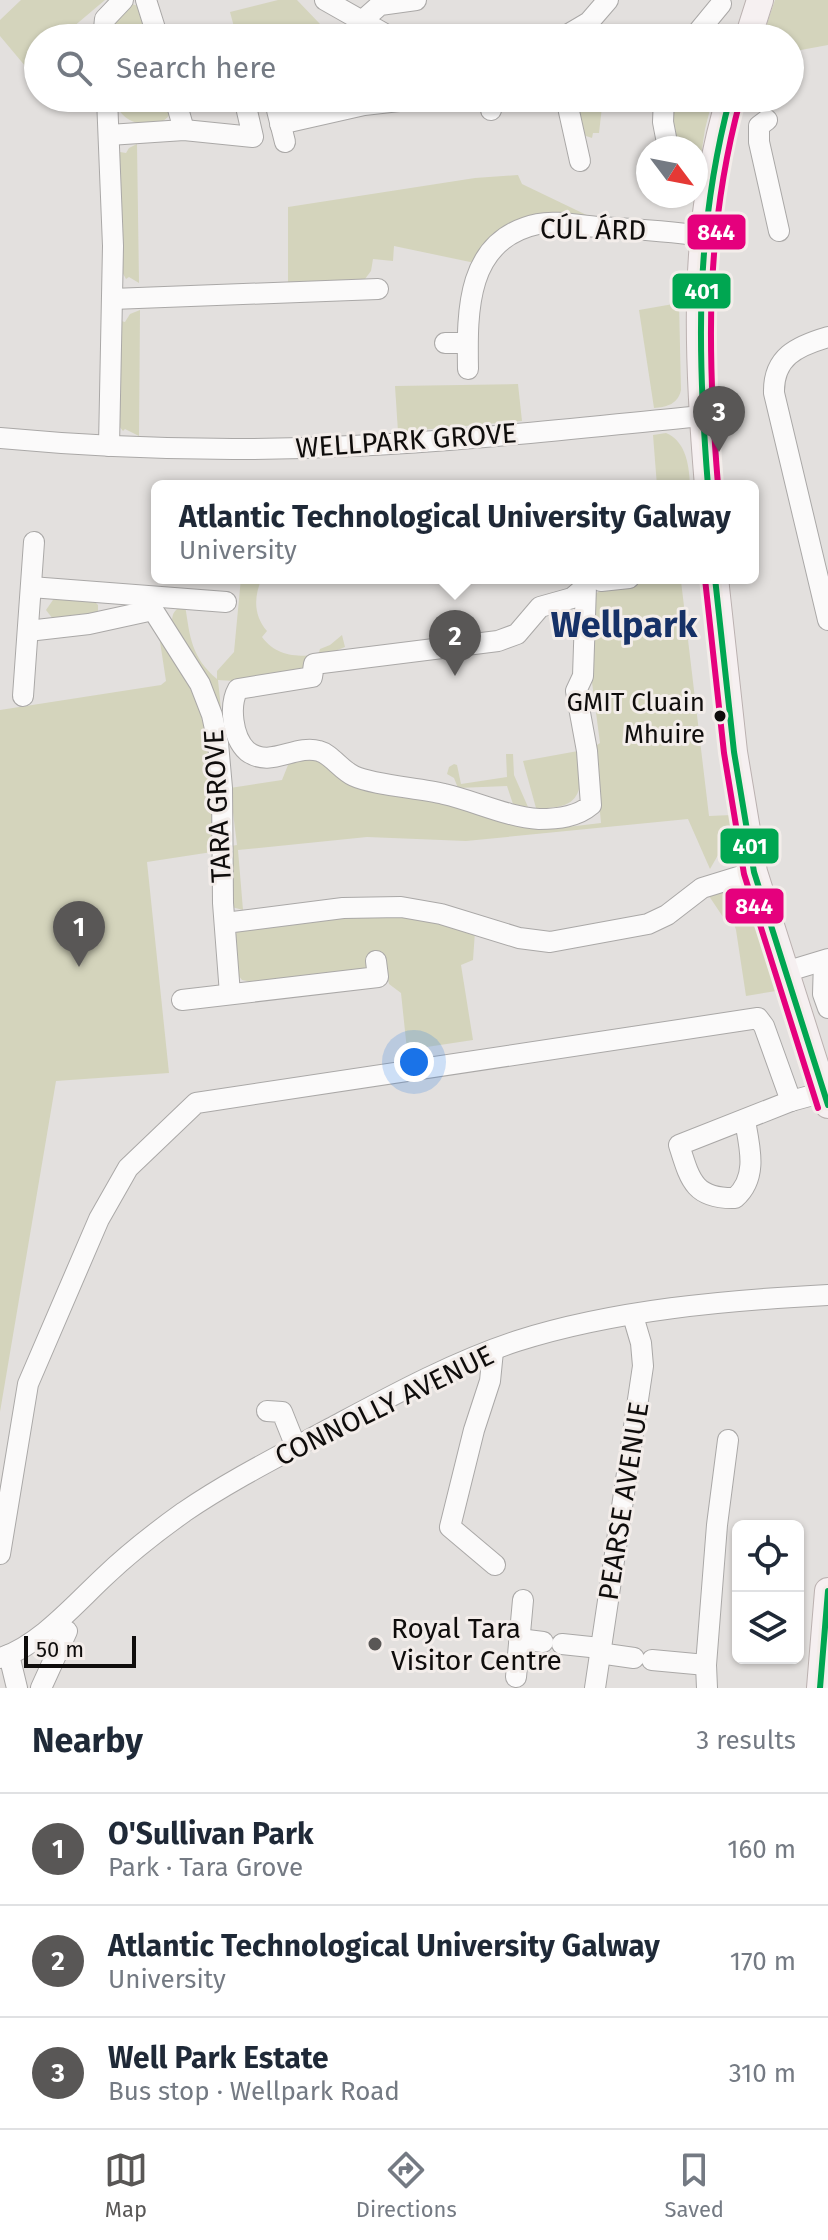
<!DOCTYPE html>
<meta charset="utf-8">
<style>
body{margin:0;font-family:"Fira Sans",sans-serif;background:#f6f6f7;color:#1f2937}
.controls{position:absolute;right:24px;bottom:24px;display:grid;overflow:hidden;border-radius:12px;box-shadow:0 2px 6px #0004}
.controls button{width:72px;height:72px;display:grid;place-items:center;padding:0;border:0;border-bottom:2px solid #e0e1e3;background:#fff;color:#1f2937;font:40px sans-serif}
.compass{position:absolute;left:636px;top:136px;width:72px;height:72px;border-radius:50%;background:#fff;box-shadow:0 2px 6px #0004;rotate:122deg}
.scale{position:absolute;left:24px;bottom:20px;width:112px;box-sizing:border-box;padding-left:8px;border:4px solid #0f0d0c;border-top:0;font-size:22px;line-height:28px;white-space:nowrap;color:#0f0d0c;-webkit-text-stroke:6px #f3edea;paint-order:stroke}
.you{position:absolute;left:414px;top:1062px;width:28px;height:28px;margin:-20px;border:6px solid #fff;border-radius:50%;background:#1a73e8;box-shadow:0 0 0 12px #1a73e833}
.badge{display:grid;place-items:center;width:52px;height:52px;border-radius:50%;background:#595756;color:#fff;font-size:26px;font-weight:700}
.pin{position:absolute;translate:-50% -66px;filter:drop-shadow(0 2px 4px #0008)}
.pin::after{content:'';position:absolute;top:42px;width:28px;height:24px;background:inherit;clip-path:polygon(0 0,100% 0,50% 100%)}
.popup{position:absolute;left:151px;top:480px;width:608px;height:104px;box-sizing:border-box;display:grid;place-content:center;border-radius:12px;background:#fff;filter:drop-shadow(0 2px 6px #0005);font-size:26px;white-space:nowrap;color:#747a83}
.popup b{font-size:30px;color:#1f2937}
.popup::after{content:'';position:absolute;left:50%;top:100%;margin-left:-16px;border:16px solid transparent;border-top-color:#fff}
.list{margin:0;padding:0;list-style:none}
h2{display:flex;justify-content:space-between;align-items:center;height:104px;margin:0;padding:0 32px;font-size:34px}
h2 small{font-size:26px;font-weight:400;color:#747a83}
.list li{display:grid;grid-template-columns:52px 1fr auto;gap:24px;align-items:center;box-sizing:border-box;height:112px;padding:0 32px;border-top:2px solid #e0e1e3}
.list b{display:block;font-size:30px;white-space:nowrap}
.list p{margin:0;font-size:26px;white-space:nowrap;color:#747a83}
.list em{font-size:26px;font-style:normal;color:#747a83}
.icon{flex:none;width:44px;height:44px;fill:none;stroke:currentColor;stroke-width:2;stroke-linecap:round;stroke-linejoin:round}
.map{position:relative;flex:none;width:828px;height:1688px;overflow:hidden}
.search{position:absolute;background:#fff;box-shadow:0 2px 6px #0004;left:24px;right:24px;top:24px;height:88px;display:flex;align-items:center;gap:20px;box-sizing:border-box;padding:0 28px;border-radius:44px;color:#747a83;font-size:30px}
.sheet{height:440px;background:#fff}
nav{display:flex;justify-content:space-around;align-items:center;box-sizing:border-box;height:112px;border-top:2px solid #e0e1e3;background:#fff;font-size:22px;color:#747a83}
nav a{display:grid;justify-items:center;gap:4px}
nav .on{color:#595756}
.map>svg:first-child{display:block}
.green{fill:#d4d4bc}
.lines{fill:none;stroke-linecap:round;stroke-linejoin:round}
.minor-casing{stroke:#aaa8a7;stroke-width:22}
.major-casing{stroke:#bbb1b0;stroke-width:28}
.minor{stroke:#fbfafa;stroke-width:20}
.major{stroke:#f6f0f1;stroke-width:26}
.bus-1-casing{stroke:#f3edea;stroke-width:12}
.bus-2-casing{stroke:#f3edea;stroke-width:12}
.bus-1{stroke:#00a651;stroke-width:6}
.bus-2{stroke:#e5007d;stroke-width:6}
.bus-dot{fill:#0f0d0c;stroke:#f3edea;stroke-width:3}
.poi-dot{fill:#595756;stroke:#f3edea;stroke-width:3}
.labels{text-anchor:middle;stroke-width:6;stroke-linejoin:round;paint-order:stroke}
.bus-label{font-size:26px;fill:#0f0d0c;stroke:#f3edea;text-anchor:end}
.street-label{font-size:28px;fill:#0f0d0c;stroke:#f3edea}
.poi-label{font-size:28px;fill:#0f0d0c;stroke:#f3edea;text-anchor:start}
.district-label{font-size:36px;font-weight:bold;fill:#163167;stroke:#f3edea}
.line-badge{stroke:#f3edea;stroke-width:3}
.badge-label{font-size:22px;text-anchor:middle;font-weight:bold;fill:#fff}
</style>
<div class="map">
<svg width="828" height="1688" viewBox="0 0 828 1688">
<rect width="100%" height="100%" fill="#e3e0de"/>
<g class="green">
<polygon points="21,0 105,0 60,38 38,38 38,56 26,67 0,36 0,20"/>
<polygon points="278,0 297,0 320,24 348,38 237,38 230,12"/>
<polygon points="775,0 828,0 828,45 790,52 790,38 762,38"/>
<polygon points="132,4 141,7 152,38 110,38 109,29"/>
<path d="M115 98H168C169 103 171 107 170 112 167 130 119 131 115 98Z"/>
<polygon points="572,98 603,98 599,133 593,133 592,138 583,135"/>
<polygon points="672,98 713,98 705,129 696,189 696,148 675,148"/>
<polygon points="137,144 139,283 129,277 126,279 121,270 119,156 120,152 126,153 129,148"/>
<polygon points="518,175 522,184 599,221 542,215 475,263 394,246 393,261 373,259 371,271 365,279 288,282 288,207 475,178"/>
<path d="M679 303 681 390C678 404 667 407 654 408L639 310Z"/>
<polygon points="140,310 139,436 125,429 123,431 119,426 121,321 125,322 130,314"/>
<polygon points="518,384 522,421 398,432 395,386"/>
<path d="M666 433C687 442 689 467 690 486H657L653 435Z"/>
<path d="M241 578H262C254 596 253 615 267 631L262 637C276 656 296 657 318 655L320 649 330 645 342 635 345 647 305 663 304 671 235 681 218 680 223 729 172 623C172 612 175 609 185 605 190 637 191 657 217 679V671L234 652Z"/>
<polygon points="655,578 674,578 681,581 709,816 732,815 733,829 710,869 688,819 466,841 367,837 238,850 243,910 232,907 231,846 237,845 230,788 282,780 288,765 304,754 559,828 601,823 594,747 600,743 588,652 594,595 610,583"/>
<polygon points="55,597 94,601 98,605 98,611 94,614 53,619 46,610"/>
<path d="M159 635C170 654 183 674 193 694 215 741 214 801 212 852L147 862 169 1073 56 1081 0 1412V710L161 685 166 681Z"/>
<path d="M578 751C583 789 584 810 536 808L523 761Z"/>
<polygon points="506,754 513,754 514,775 528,807 513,804 507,786 458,788 454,778 447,774 449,767 454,764 457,765 461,784 507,777"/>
<polygon points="730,887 754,923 776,991 746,996 736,930 734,924 727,923 707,893"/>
<polygon points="341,914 415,914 475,931 473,960 461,965 473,1040 407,1050 401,993 389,984 383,955 364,970 252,982 242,980 238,975 235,936 238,930"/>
</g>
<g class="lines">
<defs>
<g id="minor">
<polyline points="146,0 158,38"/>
<polyline points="325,0 392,38"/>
<polyline points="363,20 380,5 416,0"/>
<polyline points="103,38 105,19 123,0"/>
<polyline points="562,38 589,22 608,0"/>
<polyline points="693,38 721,4"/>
<polyline points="107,98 113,246 109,446"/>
<polyline points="175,98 184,130"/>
<polyline points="490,98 491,110"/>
<polyline points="566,98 580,161"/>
<polyline points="664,98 663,122 668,148"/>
<polyline points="277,110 285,142"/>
<polyline points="767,120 759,126 759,142 779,231"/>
<polyline points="280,124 364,105 425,98"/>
<polyline points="109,135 184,130 253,137 247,111"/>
<polyline points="112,299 378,289"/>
<path d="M828 337C797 346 773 357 774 393L828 620"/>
<polyline points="445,343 467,343"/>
<path d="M468 369C467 311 466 239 538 224 557 220 580 226 599 227 634 229 669 231 703 236"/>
<path d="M0 438C117 449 234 452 352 446 468 441 586 427 702 416"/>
<polyline points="601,581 629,578"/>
<path d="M586 586 583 676 576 691 587 751 591 805C577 817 558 819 539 819 507 817 475 801 444 794 420 788 373 785 354 776 341 770 331 754 319 751 295 744 270 769 247 751 232 737 229 705 238 689L312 677 314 664 498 641 517 634 540 607 572 598Z"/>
<polyline points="31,587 226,602"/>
<polyline points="28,631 89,624 153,610 200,684 212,715 218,743 222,788 223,903 230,994"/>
<polyline points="23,696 34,542"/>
<polyline points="225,923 343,908 401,907 441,914 519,938 550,942 648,924 667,915 702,888 754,872"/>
<polyline points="824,961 823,994 828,1008"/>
<polyline points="785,972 828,959"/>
<polyline points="182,1000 378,977 376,961"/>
<path d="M745 1121C750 1148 758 1178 735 1198 694 1199 690 1180 679 1145L791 1101 824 1092"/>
<polyline points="493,1351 490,1381 474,1430 450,1527 495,1565"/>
<polyline points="267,1411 282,1412 296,1447"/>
<polyline points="0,1554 28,1384 99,1219 128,1168 196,1103 758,1018 764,1026 791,1101"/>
<polyline points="519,1639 543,1642"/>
<polyline points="562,1644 600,1648"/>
<polyline points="599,1653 634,1658"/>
<polyline points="9,1655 17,1688"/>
<path d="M0 1658C39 1646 75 1604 104 1577 129 1553 156 1532 184 1512 231 1480 281 1455 331 1428 391 1396 453 1362 517 1341 614 1310 728 1300 828 1295"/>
<polyline points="652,1660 706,1665"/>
<polyline points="516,1677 523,1600"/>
<polyline points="41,1688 67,1631"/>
<polyline points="595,1688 643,1366 641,1343 633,1316"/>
<polyline points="707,1688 706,1665 717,1525 728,1440"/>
</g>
<g id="major">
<polyline points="748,38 760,0"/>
<path d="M708 486C697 357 691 223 730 98"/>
<polyline points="715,578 734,752 754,872 828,1105"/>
<polyline points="820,1688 828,1591"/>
</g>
</defs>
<use href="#minor" class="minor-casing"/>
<use href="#major" class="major-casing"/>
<use href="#minor" class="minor"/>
<use href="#major" class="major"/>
<defs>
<g id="bus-1">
<path d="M708 486C697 350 695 231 730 98"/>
<polyline points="715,578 734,752 754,872 828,1105"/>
<polyline points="820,1688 828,1591"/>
</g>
<g id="bus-2">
<path d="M718 485C707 351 705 232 740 101"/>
<polyline points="705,579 724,753 744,874 818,1108"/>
</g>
</defs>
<use href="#bus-1" class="bus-1-casing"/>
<use href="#bus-2" class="bus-2-casing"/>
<use href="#bus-1" class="bus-1"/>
<use href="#bus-2" class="bus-2"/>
</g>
<circle class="bus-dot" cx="720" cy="716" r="7"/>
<circle class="poi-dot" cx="375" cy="1644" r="8"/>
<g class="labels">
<g class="bus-label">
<text x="705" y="711">GMIT Cluain<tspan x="705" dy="32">Mhuire</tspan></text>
</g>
<g class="street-label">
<text transform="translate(593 229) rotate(1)" y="10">CÚL ÁRD</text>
<text transform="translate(406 440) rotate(-4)" y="10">WELLPARK GROVE</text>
<text transform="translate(217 806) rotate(-93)" y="10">TARA GROVE</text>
<text transform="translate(384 1405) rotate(-26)" y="10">CONNOLLY AVENUE</text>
<text transform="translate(623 1501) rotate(-81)" y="10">PEARSE AVENUE</text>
</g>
<g class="poi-label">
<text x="391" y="1638">Royal Tara<tspan x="391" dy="32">Visitor Centre</tspan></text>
</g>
<g class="district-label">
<text x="624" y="637">Wellpark</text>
</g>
</g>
<g class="line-badge">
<rect x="686" y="213" width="61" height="38" rx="8" fill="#e5007d"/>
<rect x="671" y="272" width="61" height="38" rx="8" fill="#00a651"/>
<rect x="719" y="827" width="61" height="38" rx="8" fill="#00a651"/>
<rect x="724" y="887" width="61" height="38" rx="8" fill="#e5007d"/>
</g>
<g class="badge-label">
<text x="716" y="240">844</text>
<text x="702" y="299">401</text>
<text x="750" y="854">401</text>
<text x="754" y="914">844</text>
</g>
</svg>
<div class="controls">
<button><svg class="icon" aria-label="locate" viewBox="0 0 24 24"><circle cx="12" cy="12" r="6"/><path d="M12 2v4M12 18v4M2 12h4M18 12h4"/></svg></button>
<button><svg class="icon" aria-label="layers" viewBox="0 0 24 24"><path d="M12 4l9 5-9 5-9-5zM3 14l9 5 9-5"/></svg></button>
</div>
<svg class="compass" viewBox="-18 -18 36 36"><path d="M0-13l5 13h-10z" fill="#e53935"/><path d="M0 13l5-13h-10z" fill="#747a83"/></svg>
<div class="scale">50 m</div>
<div class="you"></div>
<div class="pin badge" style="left:79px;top:967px">1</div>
<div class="pin badge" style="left:455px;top:676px">2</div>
<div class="popup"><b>Atlantic Technological University Galway</b>University</div>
<div class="pin badge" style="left:719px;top:452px">3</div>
<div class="search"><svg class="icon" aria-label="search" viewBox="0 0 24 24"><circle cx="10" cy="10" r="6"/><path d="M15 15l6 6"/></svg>Search here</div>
</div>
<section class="sheet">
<h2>Nearby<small>3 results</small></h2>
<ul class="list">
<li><span class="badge">1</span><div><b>O'Sullivan Park</b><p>Park · Tara Grove</p></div><em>160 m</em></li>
<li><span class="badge">2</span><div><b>Atlantic Technological University Galway</b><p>University</p></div><em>170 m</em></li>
<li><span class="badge">3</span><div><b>Well Park Estate</b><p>Bus stop · Wellpark Road</p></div><em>310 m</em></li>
</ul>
</section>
<nav>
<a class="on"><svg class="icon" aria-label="map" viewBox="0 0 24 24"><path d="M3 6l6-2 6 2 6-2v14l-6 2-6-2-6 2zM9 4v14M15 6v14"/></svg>Map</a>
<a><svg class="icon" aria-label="directions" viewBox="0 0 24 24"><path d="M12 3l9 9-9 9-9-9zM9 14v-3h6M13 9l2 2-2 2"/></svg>Directions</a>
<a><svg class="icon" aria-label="saved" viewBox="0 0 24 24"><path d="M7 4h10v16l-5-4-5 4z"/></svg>Saved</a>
</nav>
